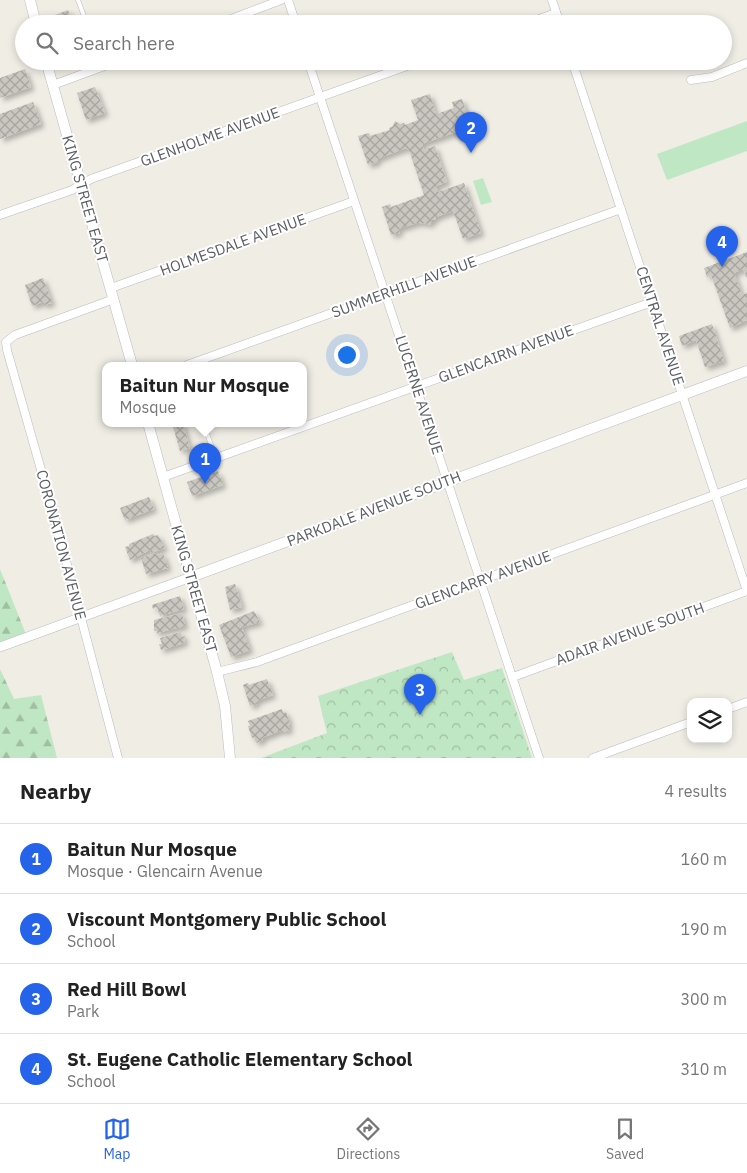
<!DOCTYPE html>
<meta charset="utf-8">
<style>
body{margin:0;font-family:"IBM Plex Sans",sans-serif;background:#f6f6f6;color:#222}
.controls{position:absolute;right:15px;bottom:15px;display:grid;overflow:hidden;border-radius:10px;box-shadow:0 2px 8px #0003}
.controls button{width:45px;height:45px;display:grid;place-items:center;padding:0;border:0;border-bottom:1px solid #e0e0e0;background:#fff;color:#222;font:25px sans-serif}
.you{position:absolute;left:346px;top:354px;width:18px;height:18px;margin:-12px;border:4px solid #fff;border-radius:50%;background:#1a73e8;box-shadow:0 0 0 8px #1a73e833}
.badge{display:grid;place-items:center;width:32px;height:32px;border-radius:50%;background:#2563eb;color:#fff;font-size:16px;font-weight:700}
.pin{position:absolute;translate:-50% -41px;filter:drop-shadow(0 1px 2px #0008)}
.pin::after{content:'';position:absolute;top:26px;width:18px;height:15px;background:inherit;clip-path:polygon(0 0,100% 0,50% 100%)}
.popup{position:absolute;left:102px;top:362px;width:205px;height:65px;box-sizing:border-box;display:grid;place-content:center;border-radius:10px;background:#fff;filter:drop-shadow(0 1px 4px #0005);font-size:16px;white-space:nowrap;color:#767676}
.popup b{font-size:19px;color:#222}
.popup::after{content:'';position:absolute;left:50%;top:100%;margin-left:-10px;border:10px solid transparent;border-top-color:#fff}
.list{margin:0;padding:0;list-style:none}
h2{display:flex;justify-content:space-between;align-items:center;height:65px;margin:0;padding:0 20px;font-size:21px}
h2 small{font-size:16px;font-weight:400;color:#767676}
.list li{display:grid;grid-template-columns:32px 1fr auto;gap:15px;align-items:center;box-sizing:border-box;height:70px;padding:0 20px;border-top:1px solid #e0e0e0}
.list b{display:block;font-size:19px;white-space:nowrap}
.list p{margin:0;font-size:16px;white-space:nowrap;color:#767676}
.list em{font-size:16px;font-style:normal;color:#767676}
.icon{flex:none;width:28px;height:28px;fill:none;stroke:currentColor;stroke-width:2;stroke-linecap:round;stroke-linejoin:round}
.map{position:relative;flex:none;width:747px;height:758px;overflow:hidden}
.search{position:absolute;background:#fff;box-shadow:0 2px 8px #0003;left:15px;right:15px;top:15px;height:55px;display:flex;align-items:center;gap:12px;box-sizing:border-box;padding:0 18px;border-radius:28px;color:#767676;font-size:19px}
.sheet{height:345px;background:#fff}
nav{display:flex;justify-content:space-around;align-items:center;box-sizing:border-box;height:70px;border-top:1px solid #e0e0e0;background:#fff;font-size:14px;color:#767676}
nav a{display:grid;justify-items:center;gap:2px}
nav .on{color:#2563eb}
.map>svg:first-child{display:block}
.grass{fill:#c0e7c3}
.forest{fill:url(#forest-firs)}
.park{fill:url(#park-crowns)}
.building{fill:url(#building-cross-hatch);filter:url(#shadow)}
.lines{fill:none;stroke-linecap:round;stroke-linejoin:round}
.service-casing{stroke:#b9bbc0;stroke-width:5}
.minor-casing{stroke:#b9bbc0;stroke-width:9}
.tertiary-casing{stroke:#b9bbc0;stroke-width:10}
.secondary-casing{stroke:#b9bcc2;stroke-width:11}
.service{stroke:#fff;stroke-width:4}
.minor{stroke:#fff;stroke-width:8}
.tertiary{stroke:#fff;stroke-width:9}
.secondary{stroke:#fff;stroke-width:10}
.labels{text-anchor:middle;stroke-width:4;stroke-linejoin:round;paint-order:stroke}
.street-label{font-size:15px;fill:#5c5f65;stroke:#fff}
</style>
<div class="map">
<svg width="747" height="758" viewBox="0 0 747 758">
<defs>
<pattern id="forest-firs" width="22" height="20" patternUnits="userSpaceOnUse" patternTransform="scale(1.25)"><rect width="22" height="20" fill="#c0e7c3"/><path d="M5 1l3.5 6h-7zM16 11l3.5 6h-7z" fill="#9fbea2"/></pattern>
<pattern id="park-crowns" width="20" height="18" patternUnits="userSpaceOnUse" patternTransform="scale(1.25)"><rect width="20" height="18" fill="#c0e7c3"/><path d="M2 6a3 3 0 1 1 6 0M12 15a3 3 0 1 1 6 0" fill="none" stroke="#9fbea2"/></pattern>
<pattern id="building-cross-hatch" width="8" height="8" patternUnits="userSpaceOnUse" patternTransform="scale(1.25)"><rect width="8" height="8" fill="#cac7c1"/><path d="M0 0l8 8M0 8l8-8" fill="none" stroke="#a7a5a0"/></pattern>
<filter id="shadow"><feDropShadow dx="3.5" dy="3.5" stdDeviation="2.5" flood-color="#0004"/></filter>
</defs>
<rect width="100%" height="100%" fill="#efede4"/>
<g class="grass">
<polygon points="747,121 747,151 667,180 657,154"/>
<polygon points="483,178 492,202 481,205 473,181"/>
</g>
<g class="forest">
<polygon points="0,569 27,637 0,647"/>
<polygon points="0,669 14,699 41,695 57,758 0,758"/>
</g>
<polygon class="park" points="452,652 464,680 502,668 532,758 261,758 327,733 318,696"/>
<g class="building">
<polygon points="68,10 73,24 58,24 55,15"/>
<polygon points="25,69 31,87 0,98 0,78"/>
<polygon points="95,87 105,113 86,120 77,93"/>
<polygon points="430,94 436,114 454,108 452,102 462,99 474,133 464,136 462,130 422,144 424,150 435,146 447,182 436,186 438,192 464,183 481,233 463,239 453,211 436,217 436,219 432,220 430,225 425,223 421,224 420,222 398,229 400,233 391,235 382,207 390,204 391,207 424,195 409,150 406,148 377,159 378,162 368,165 358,136 369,133 370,136 390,130 389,128 393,126 395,121 400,124 404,123 405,125 418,120 411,100"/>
<polygon points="33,102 41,124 0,139 0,114"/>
<polygon points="747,252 747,278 743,269 734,273 742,295 747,293 747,320 730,328 711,275 707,277 704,268"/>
<polygon points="43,278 52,303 44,305 43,302 32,306 25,285"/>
<polygon points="712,324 724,361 705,367 696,340 682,346 679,336"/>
<polygon points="172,423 183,423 190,448 180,451"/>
<polygon points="218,471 223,485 192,496 187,482"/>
<polygon points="149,497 154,509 125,520 120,508"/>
<polygon points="153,534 154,536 158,535 165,548 151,553 150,550 130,560 125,547 129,546 129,544"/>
<polygon points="156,553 157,555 163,553 168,568 146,574 141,558"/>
<polygon points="235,584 242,607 230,610 225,587"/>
<polygon points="180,596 184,609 160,616 157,607 153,609 152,605"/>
<polygon points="254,611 260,622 242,627 250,650 231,657 219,625"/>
<polygon points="182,613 185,626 157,633 157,631 154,631 154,620"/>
<polygon points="181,632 182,637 185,636 184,643 161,650 159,644 162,644 160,638"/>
<polygon points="267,679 273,695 256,701 257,704 250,706 243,685 248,683 249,685"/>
<polygon points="282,709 283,713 286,712 290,724 288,725 290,730 283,732 283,730 262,738 263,740 256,743 254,737 252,738 248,726 250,726 248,721"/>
</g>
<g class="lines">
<defs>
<g id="service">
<polyline points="78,0 87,24"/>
<polyline points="203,423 216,458"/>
</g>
<g id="minor">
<polyline points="288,0 296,24"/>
<polyline points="552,0 560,24"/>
<polyline points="218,24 281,0"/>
<polyline points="525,24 556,13"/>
<polyline points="308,61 539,758"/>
<polyline points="572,61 747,591"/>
<polyline points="691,80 712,77 747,63"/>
<polyline points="53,85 118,61"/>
<polyline points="0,215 72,190 91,179 421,61"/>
<polyline points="111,288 354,201"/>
<polyline points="114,299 15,335 6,342 7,350 55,519 118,758"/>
<polyline points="187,365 621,209"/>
<polyline points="163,477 652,302"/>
<polyline points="217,672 257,662 747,483"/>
<polyline points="513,677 747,591"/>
<polyline points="728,709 747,702"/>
<polyline points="593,758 691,722"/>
</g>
<polyline id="tertiary" points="0,647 191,577"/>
<g id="secondary">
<polyline points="30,0 36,24"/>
<polyline points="46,61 132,365"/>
<polyline points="148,423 217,672 225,706 230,758"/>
<polyline points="191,577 747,371"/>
</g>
</defs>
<use href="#service" class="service-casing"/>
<use href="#minor" class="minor-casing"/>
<use href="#tertiary" class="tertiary-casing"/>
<use href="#secondary" class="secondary-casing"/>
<use href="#service" class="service"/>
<use href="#minor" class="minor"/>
<use href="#tertiary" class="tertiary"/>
<use href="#secondary" class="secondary"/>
</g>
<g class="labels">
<g class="street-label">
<text transform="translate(210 137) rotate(-20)" y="5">GLENHOLME AVENUE</text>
<text transform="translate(85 199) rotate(74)" y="5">KING STREET EAST</text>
<text transform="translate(233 245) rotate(-20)" y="5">HOLMESDALE AVENUE</text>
<text transform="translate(404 287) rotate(-20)" y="5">SUMMERHILL AVENUE</text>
<text transform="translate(660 326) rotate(72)" y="5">CENTRAL AVENUE</text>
<text transform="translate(506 354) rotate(-20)" y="5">GLENCAIRN AVENUE</text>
<text transform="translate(419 395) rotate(72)" y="5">LUCERNE AVENUE</text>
<text transform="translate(374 509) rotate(-21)" y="5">PARKDALE AVENUE SOUTH</text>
<text transform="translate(61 545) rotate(75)" y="5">CORONATION AVENUE</text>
<text transform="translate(483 580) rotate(-20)" y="5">GLENCARRY AVENUE</text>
<text transform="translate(194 589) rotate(74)" y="5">KING STREET EAST</text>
<text transform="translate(630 634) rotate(-20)" y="5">ADAIR AVENUE SOUTH</text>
</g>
</g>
</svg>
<div class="controls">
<button><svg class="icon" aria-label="layers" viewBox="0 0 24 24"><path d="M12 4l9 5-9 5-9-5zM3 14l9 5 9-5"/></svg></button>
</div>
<div class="you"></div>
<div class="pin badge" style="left:205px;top:484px">1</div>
<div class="popup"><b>Baitun Nur Mosque</b>Mosque</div>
<div class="pin badge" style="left:471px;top:153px">2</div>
<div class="pin badge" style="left:420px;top:715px">3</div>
<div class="pin badge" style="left:722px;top:267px">4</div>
<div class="search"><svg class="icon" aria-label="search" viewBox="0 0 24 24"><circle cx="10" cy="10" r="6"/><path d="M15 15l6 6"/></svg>Search here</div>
</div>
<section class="sheet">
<h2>Nearby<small>4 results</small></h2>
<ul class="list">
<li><span class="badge">1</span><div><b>Baitun Nur Mosque</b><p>Mosque · Glencairn Avenue</p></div><em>160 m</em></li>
<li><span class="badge">2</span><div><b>Viscount Montgomery Public School</b><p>School</p></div><em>190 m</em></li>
<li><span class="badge">3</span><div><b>Red Hill Bowl</b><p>Park</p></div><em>300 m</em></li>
<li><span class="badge">4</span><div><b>St. Eugene Catholic Elementary School</b><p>School</p></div><em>310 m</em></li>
</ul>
</section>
<nav>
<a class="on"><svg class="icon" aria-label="map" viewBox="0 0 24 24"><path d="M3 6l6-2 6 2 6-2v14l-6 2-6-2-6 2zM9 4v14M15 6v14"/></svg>Map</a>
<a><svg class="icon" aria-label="directions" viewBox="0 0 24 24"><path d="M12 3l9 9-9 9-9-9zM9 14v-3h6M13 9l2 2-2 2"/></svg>Directions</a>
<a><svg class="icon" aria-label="saved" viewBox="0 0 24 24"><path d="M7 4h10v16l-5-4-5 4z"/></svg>Saved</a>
</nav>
